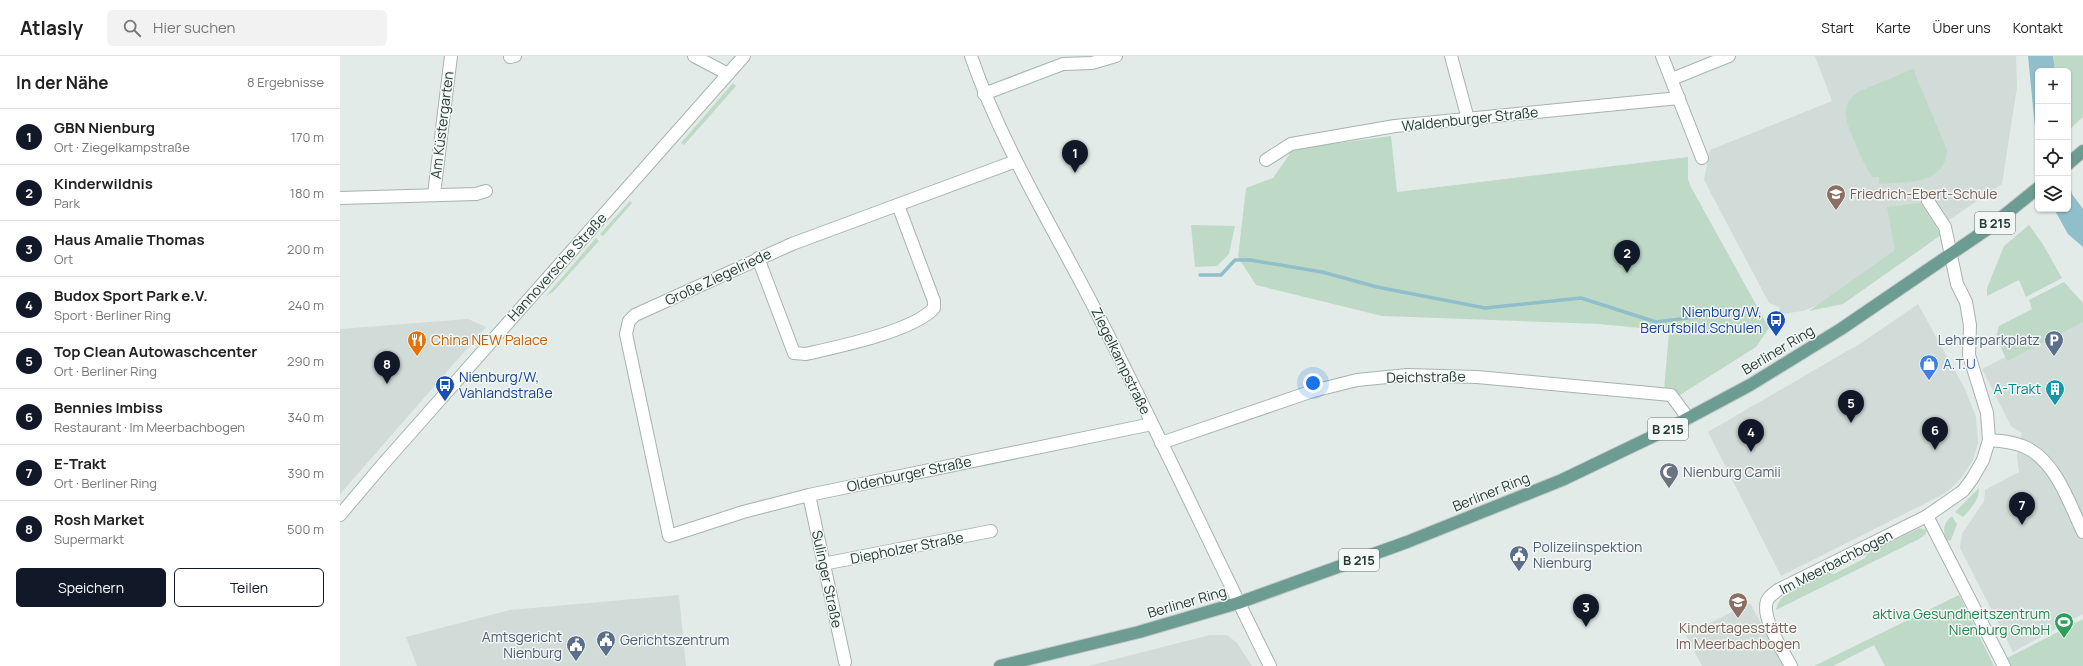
<!DOCTYPE html>
<html lang="de">
<meta charset="utf-8">
<style>
body{margin:0;font-family:Manrope,sans-serif;background:#f2f2f2;color:#222}
.controls{position:absolute;right:12px;top:12px;display:grid;overflow:hidden;border-radius:6px;box-shadow:0 1px 3px #0004}
.controls button{width:36px;height:36px;display:grid;place-items:center;padding:0;border:0;border-bottom:1px solid #e0e0e0;background:#fff;color:#222;font:20px sans-serif}
.you{position:absolute;left:973px;top:327px;width:14px;height:14px;margin:-10px;border:3px solid #fff;border-radius:50%;background:#1a73e8;box-shadow:0 0 0 6px #1a73e833}
.badge{display:grid;place-items:center;width:26px;height:26px;border-radius:50%;background:#111827;color:#fff;font-size:13px;font-weight:700}
.pin{position:absolute;translate:-50% -33px;filter:drop-shadow(0 1px 2px #0008)}
.pin::after{content:'';position:absolute;top:21px;width:14px;height:12px;background:inherit;clip-path:polygon(0 0,100% 0,50% 100%)}
.list{margin:0;padding:0;list-style:none}
h2{display:flex;justify-content:space-between;align-items:center;height:52px;margin:0;padding:0 16px;font-size:17px}
h2 small{font-size:13px;font-weight:400;color:#767676}
.list li{display:grid;grid-template-columns:26px 1fr auto;gap:12px;align-items:center;box-sizing:border-box;height:56px;padding:0 16px;border-top:1px solid #e0e0e0}
.list b{display:block;font-size:15px;white-space:nowrap}
.list p{margin:0;font-size:13px;white-space:nowrap;color:#767676}
.list em{font-size:13px;font-style:normal;color:#767676}
.actions{display:flex;gap:8px;padding:12px 16px}
.actions a{flex:1;padding:9px 0;border:1px solid #111827;border-radius:6px;text-align:center;font-size:14px;color:#111827}
.actions .main{background:#111827;color:#fff}
.icon{flex:none;width:22px;height:22px;fill:none;stroke:currentColor;stroke-width:2;stroke-linecap:round;stroke-linejoin:round}
.map{position:relative;flex:none;width:1743px;height:610px;overflow:hidden}
header{display:flex;align-items:center;gap:24px;box-sizing:border-box;height:56px;padding:0 20px;background:#fff;border-bottom:1px solid #e0e0e0}
header strong{font-size:19px}
nav{display:flex;gap:22px;margin-inline-start:auto;font-size:14px}
.search{width:280px;height:36px;background:#f2f2f2;display:flex;align-items:center;gap:10px;box-sizing:border-box;padding:0 14px;border-radius:6px;color:#767676;font-size:15px}
main{display:flex}
aside{flex:1;background:#fff}
.map>svg:first-child{display:block}
.built{fill:#d1dbd7}
.green{fill:#bedac7}
.water{fill:#90bfcb}
.lines{fill:none;stroke-linecap:round;stroke-linejoin:round}
.stream{stroke:#90bfcb;stroke-width:3.5}
.street-casing{stroke:#a6b3af;stroke-width:14}
.primary-casing{stroke:#c2c8c7;stroke-width:14}
.street{stroke:#fff;stroke-width:12}
.primary{stroke:#6c9c92;stroke-width:12}
.labels{text-anchor:middle;stroke-width:3;stroke-linejoin:round;paint-order:stroke}
.shield{fill:#f3f8f6;stroke:#627470;stroke-width:1}
.shield-label{font-size:13px;font-weight:bold;fill:#243b36}
.street-label{font-size:14px;fill:#243b36;stroke:#f3f8f6}
.education-label{font-size:14px;fill:#785e54;stroke:#f3f8f6;text-anchor:start}
.transit-label{font-size:14px;fill:#164399;stroke:#f3f8f6;text-anchor:end}
.food-label{font-size:14px;fill:#c56008;stroke:#f3f8f6;text-anchor:start}
.service-label{font-size:14px;fill:#4e5e75;stroke:#f3f8f6;text-anchor:end}
.shop-label{font-size:14px;fill:#366cbe;stroke:#f3f8f6;text-anchor:start}
.culture-label{font-size:14px;fill:#0d838f;stroke:#f3f8f6;text-anchor:end}
.worship-label{font-size:14px;fill:#5b616d;stroke:#f3f8f6;text-anchor:start}
.leisure-label{font-size:14px;fill:#27864d;stroke:#f3f8f6;text-anchor:end}
</style>
<header>
<strong>Atlasly</strong>
<div class="search"><svg class="icon" aria-label="search" viewBox="0 0 24 24"><circle cx="10" cy="10" r="6"/><path d="M15 15l6 6"/></svg>Hier suchen</div>
<nav><a>Start</a><a>Karte</a><a>Über uns</a><a>Kontakt</a></nav>
</header>
<main>
<aside>
<h2>In der Nähe<small>8 Ergebnisse</small></h2>
<ul class="list">
<li><span class="badge">1</span><div><b>GBN Nienburg</b><p>Ort · Ziegelkampstraße</p></div><em>170 m</em></li>
<li><span class="badge">2</span><div><b>Kinderwildnis</b><p>Park</p></div><em>180 m</em></li>
<li><span class="badge">3</span><div><b>Haus Amalie Thomas</b><p>Ort</p></div><em>200 m</em></li>
<li><span class="badge">4</span><div><b>Budox Sport Park e.V.</b><p>Sport · Berliner Ring</p></div><em>240 m</em></li>
<li><span class="badge">5</span><div><b>Top Clean Autowaschcenter</b><p>Ort · Berliner Ring</p></div><em>290 m</em></li>
<li><span class="badge">6</span><div><b>Bennies Imbiss</b><p>Restaurant · Im Meerbachbogen</p></div><em>340 m</em></li>
<li><span class="badge">7</span><div><b>E-Trakt</b><p>Ort · Berliner Ring</p></div><em>390 m</em></li>
<li><span class="badge">8</span><div><b>Rosh Market</b><p>Supermarkt</p></div><em>500 m</em></li>
</ul>
<div class="actions"><a class="main">Speichern</a><a>Teilen</a></div>
</aside>
<div class="map">
<svg width="1743" height="610" viewBox="0 0 1743 610">
<rect width="100%" height="100%" fill="#e3ebe8"/>
<g class="built">
<polygon points="1475,0 1676,0 1677,31 1662,128 1493,243 1463,255 1441,258 1439,251 1429,247 1364,124 1370,94 1492,45"/>
<polygon points="1578,248 1625,333 1636,361 1638,387 1633,404 1621,422 1609,434 1598,441 1441,520 1368,376 1521,287"/>
<polygon points="1743,261 1743,558 1673,596 1620,492 1622,478 1644,445 1645,434 1679,416 1677,400 1682,377 1671,370 1642,313"/>
<polygon points="128,263 146,271 0,438 0,273"/>
<polygon points="339,539 346,610 77,610 66,581 170,554"/>
<polygon points="1410,547 1444,610 1362,610 1346,579"/>
<polygon points="870,579 887,579 897,587 912,610 748,610"/>
</g>
<g class="green">
<polygon points="1713,0 1743,0 1743,61 1728,75 1728,15 1715,15"/>
<path d="M1573 13 1607 94C1606 129 1565 126 1539 128V121H1532C1525 110 1520 99 1515 87 1507 67 1497 49 1520 35Z"/>
<polygon points="393,27 396,30 344,89 341,87"/>
<polygon points="1051,80 1057,136 1348,101 1348,123 1351,131 1429,272 1416,291 1340,339 1324,335 1329,275 1260,268 1042,260 916,229 898,201 906,132 933,122 951,96 961,92"/>
<polygon points="290,145 292,147 263,180 260,178"/>
<polygon points="1580,147 1601,179 1503,248 1469,255 1555,194 1547,151"/>
<polygon points="851,169 895,170 889,198 877,210 855,211"/>
<polygon points="1689,169 1702,187 1722,222 1686,241 1679,224 1647,240 1647,232 1664,190"/>
<polygon points="256,182 259,185 213,236 206,240"/>
<polygon points="1724,226 1743,247 1743,266 1667,305 1656,281 1659,270 1692,253 1689,244"/>
<path d="M1639 432C1639 445 1631 452 1623 461L1615 456Z"/>
<path d="M1612 460 1617 468 1611 484 1607 485C1602 475 1603 467 1612 460Z"/>
<path d="M1580 472 1587 474 1585 479 1579 483 1436 554C1441 532 1469 525 1487 516L1494 518 1525 502 1528 496Z"/>
<polygon points="1619,539 1654,610 1545,610 1534,589 1493,610 1474,610"/>
<polygon points="1743,563 1743,610 1669,610 1665,603"/>
</g>
<g class="water">
<polygon points="1688,0 1713,0 1715,15 1698,15 1698,102"/>
<polygon points="1728,122 1732,138 1743,153 1743,191 1728,178 1714,153 1728,153"/>
</g>
<g class="lines">
<polyline class="stream" points="860,219 881,219 895,204 910,204 982,216 1037,231 1145,252 1241,242 1316,266 1371,259"/>
<defs>
<g id="street">
<polyline points="354,0 388,18"/>
<path d="M631 0C663 93 716 176 760 263 819 378 873 495 930 610"/>
<polyline points="1111,0 1128,63"/>
<polyline points="1322,0 1362,102"/>
<polyline points="170,1 175,0"/>
<polyline points="1332,23 1389,0"/>
<polyline points="644,38 723,8 752,7 776,0"/>
<polyline points="926,104 951,88 1055,70 1339,42"/>
<polyline points="676,105 452,188 295,259 289,265 286,278 329,480 403,456 469,439 812,368"/>
<polyline points="94,138 111,0"/>
<polyline points="0,142 136,138 146,135"/>
<path d="M418 202 454 297 466 298C497 291 574 275 594 252V245L558 149"/>
<path d="M1649 384C1662 385 1674 386 1685 391 1716 405 1729 447 1743 476"/>
<polyline points="821,387 973,335 1017,324 1067,319 1137,321 1331,339 1348,362"/>
<polyline points="469,439 505,606"/>
<polyline points="0,459 44,407 404,0"/>
<polyline points="1587,460 1664,610"/>
<polyline points="483,508 651,475"/>
<path d="M1451 610C1443 595 1421 562 1427 545 1429 540 1434 537 1438 534L1587 460 1623 435 1632 423 1643 404 1649 384 1647 357 1629 299 1630 269 1626 246 1617 228 1605 171 1588 145"/>
</g>
<g id="primary">
<polyline points="1728,108 1743,95"/>
<polyline points="660,610 799,576 898,547 1067,486 1222,424 1324,375 1410,329 1501,273 1646,174 1698,132"/>
</g>
</defs>
<use href="#street" class="street-casing"/>
<use href="#primary" class="primary-casing"/>
<use href="#street" class="street"/>
<use href="#primary" class="primary"/>
</g>
<defs>
<symbol id="school-pin" viewBox="-11 -11 22 30"><path d="M0 17L-7.5 6A9.5 9.5 0 1 1 7.5 6Z" fill="#8d6e63" stroke="#f3f8f6"/><path d="M0-5L7-2L0 1L-7-2ZM-4 1L0 2.5L4 1V4Q0 6-4 4Z" fill="#fff"/></symbol>
<symbol id="bus-pin" viewBox="-11 -11 22 30"><path d="M0 17L-7.5 6A9.5 9.5 0 1 1 7.5 6Z" fill="#1a4fb4" stroke="#f3f8f6"/><path d="M-5-6H5V4H4V6H2V4H-2V6H-4V4H-5ZM-3.5-4V0h7V-4ZM-3.5 1.2v1.5H-2V1.2ZM2 1.2v1.5H3.5V1.2Z" fill="#fff"/></symbol>
<symbol id="restaurant-pin" viewBox="-11 -11 22 30"><path d="M0 17L-7.5 6A9.5 9.5 0 1 1 7.5 6Z" fill="#e8710a" stroke="#f3f8f6"/><path d="M-5-6h1v4h1v-4h1v4h1v-4h1v5L-1.5 .5V6h-2V.5L-5-1ZM5-6V6H3V1.5H1.5Q1.5-4 5-6Z" fill="#fff"/></symbol>
<symbol id="parking-pin" viewBox="-11 -11 22 30"><path d="M0 17L-7.5 6A9.5 9.5 0 1 1 7.5 6Z" fill="#5c6f8a" stroke="#f3f8f6"/><path d="M-3.5-5.5H1a3.5 3.5 0 0 1 0 7H-1V5.5H-3.5ZM-1-3.4V-.6H.8a1.4 1.4 0 0 0 0-2.8Z" fill="#fff"/></symbol>
<symbol id="shop-pin" viewBox="-11 -11 22 30"><path d="M0 17L-7.5 6A9.5 9.5 0 1 1 7.5 6Z" fill="#3f7fe0" stroke="#f3f8f6"/><path d="M-5-2.5h2.3a2.7 3.5 0 0 1 5.4 0H5L5.5 6h-11ZM-1.5-2.5h3a1.5 2.3 0 0 0-3 0Z" fill="#fff"/></symbol>
<symbol id="building-pin" viewBox="-11 -11 22 30"><path d="M0 17L-7.5 6A9.5 9.5 0 1 1 7.5 6Z" fill="#0f9aa8" stroke="#f3f8f6"/><path d="M-4-6H4V6H1V3H-1V6H-4ZM-2.5-4.3h1.7v1.8h-1.7ZM.8-4.3h1.7v1.8H.8ZM-2.5-1h1.7V.8h-1.7ZM.8-1h1.7V.8H.8Z" fill="#fff"/></symbol>
<symbol id="mosque-pin" viewBox="-11 -11 22 30"><path d="M0 17L-7.5 6A9.5 9.5 0 1 1 7.5 6Z" fill="#6b7280" stroke="#f3f8f6"/><path d="M3.5-4.9A6 6 0 1 0 3.5 4.9A5 5 0 1 1 3.5-4.9Z" fill="#fff"/></symbol>
<symbol id="civic-pin" viewBox="-11 -11 22 30"><path d="M0 17L-7.5 6A9.5 9.5 0 1 1 7.5 6Z" fill="#5c6f8a" stroke="#f3f8f6"/><path d="M-.6-6.5H3V-4.5H.6V-3L4-1V1h2V6H-6V1h2V-1L-.6-3ZM-1.2 2.5V6h2.4V2.5Z" fill="#fff"/></symbol>
<symbol id="stadium-pin" viewBox="-11 -11 22 30"><path d="M0 17L-7.5 6A9.5 9.5 0 1 1 7.5 6Z" fill="#2e9e5b" stroke="#f3f8f6"/><path d="M0-5a6.5 5 0 1 0 0 10a6.5 5 0 1 0 0-10ZM-3.5-1.8h7v3.6h-7Z" fill="#fff"/></symbol>
</defs>
<g fill-rule="evenodd">
<use href="#school-pin" x="1485" y="127" width="22" height="30"/>
<use href="#bus-pin" x="1425" y="253" width="22" height="30"/>
<use href="#restaurant-pin" x="66" y="273" width="22" height="30"/>
<use href="#parking-pin" x="1703" y="273" width="22" height="30"/>
<use href="#shop-pin" x="1578" y="297" width="22" height="30"/>
<use href="#bus-pin" x="94" y="318" width="22" height="30"/>
<use href="#building-pin" x="1704" y="322" width="22" height="30"/>
<use href="#mosque-pin" x="1318" y="405" width="22" height="30"/>
<use href="#civic-pin" x="1168" y="488" width="22" height="30"/>
<use href="#school-pin" x="1387" y="535" width="22" height="30"/>
<use href="#stadium-pin" x="1713" y="555" width="22" height="30"/>
<use href="#civic-pin" x="255" y="573" width="22" height="30"/>
<use href="#civic-pin" x="225" y="578" width="22" height="30"/>
</g>
<g class="labels">
<g class="shield">
<rect x="1635" y="156" width="40" height="22" rx="3"/>
<rect x="1308" y="362" width="40" height="22" rx="3"/>
<rect x="999" y="493" width="40" height="22" rx="3"/>
</g>
<g class="shield-label">
<text x="1655" y="172">B 215</text>
<text x="1328" y="378">B 215</text>
<text x="1019" y="509">B 215</text>
</g>
<g class="street-label">
<text transform="translate(1130 63) rotate(-6)" y="5">Waldenburger Straße</text>
<text transform="translate(102 69) rotate(-83)" y="5">Am Küstergarten</text>
<text transform="translate(217 211) rotate(-48)" y="5">Hannoversche Straße</text>
<text transform="translate(378 221) rotate(-25)" y="5">Große Ziegelriede</text>
<text transform="translate(1438 294) rotate(-31)" y="5">Berliner Ring</text>
<text transform="translate(781 305) rotate(64)" y="5">Ziegelkampstraße</text>
<text transform="translate(1086 321) rotate(-1)" y="5">Deichstraße</text>
<text transform="translate(569 418) rotate(-12)" y="5">Oldenburger Straße</text>
<text transform="translate(1151 436) rotate(-22)" y="5">Berliner Ring</text>
<text transform="translate(567 492) rotate(-11)" y="5">Diepholzer Straße</text>
<text transform="translate(1496 506) rotate(-27)" y="5">Im Meerbachbogen</text>
<text transform="translate(487 523) rotate(78)" y="5">Sulinger Straße</text>
<text transform="translate(847 546) rotate(-16)" y="5">Berliner Ring</text>
</g>
<g class="education-label">
<text x="1510" y="143">Friedrich-Ebert-Schule</text>
<text x="1398" y="577" text-anchor="middle">Kindertagesstätte<tspan x="1398" dy="16">Im Meerbachbogen</tspan></text>
</g>
<g class="transit-label">
<text x="1422" y="261">Nienburg/W,<tspan x="1422" dy="16">Berufsbild.Schulen</tspan></text>
<text x="119" y="326" text-anchor="start">Nienburg/W,<tspan x="119" dy="16">Vahlandstraße</tspan></text>
</g>
<g class="food-label">
<text x="91" y="289">China NEW Palace</text>
</g>
<g class="service-label">
<text x="1700" y="289">Lehrerparkplatz</text>
<text x="1193" y="496" text-anchor="start">Polizeiinspektion<tspan x="1193" dy="16">Nienburg</tspan></text>
<text x="222" y="586">Amtsgericht<tspan x="222" dy="16">Nienburg</tspan></text>
<text x="280" y="589" text-anchor="start">Gerichtszentrum</text>
</g>
<g class="shop-label">
<text x="1603" y="313">A.T.U</text>
</g>
<g class="culture-label">
<text x="1701" y="338">A-Trakt</text>
</g>
<g class="worship-label">
<text x="1343" y="421">Nienburg Camii</text>
</g>
<g class="leisure-label">
<text x="1710" y="563">aktiva Gesundheitszentrum<tspan x="1710" dy="16">Nienburg GmbH</tspan></text>
</g>
</g>
</svg>
<div class="controls">
<button>+</button>
<button>−</button>
<button><svg class="icon" aria-label="locate" viewBox="0 0 24 24"><circle cx="12" cy="12" r="6"/><path d="M12 2v4M12 18v4M2 12h4M18 12h4"/></svg></button>
<button><svg class="icon" aria-label="layers" viewBox="0 0 24 24"><path d="M12 4l9 5-9 5-9-5zM3 14l9 5 9-5"/></svg></button>
</div>
<div class="you"></div>
<div class="pin badge" style="left:735px;top:117px">1</div>
<div class="pin badge" style="left:1287px;top:217px">2</div>
<div class="pin badge" style="left:1246px;top:571px">3</div>
<div class="pin badge" style="left:1411px;top:396px">4</div>
<div class="pin badge" style="left:1511px;top:367px">5</div>
<div class="pin badge" style="left:1595px;top:394px">6</div>
<div class="pin badge" style="left:1682px;top:469px">7</div>
<div class="pin badge" style="left:47px;top:328px">8</div>
</div>
</main>
